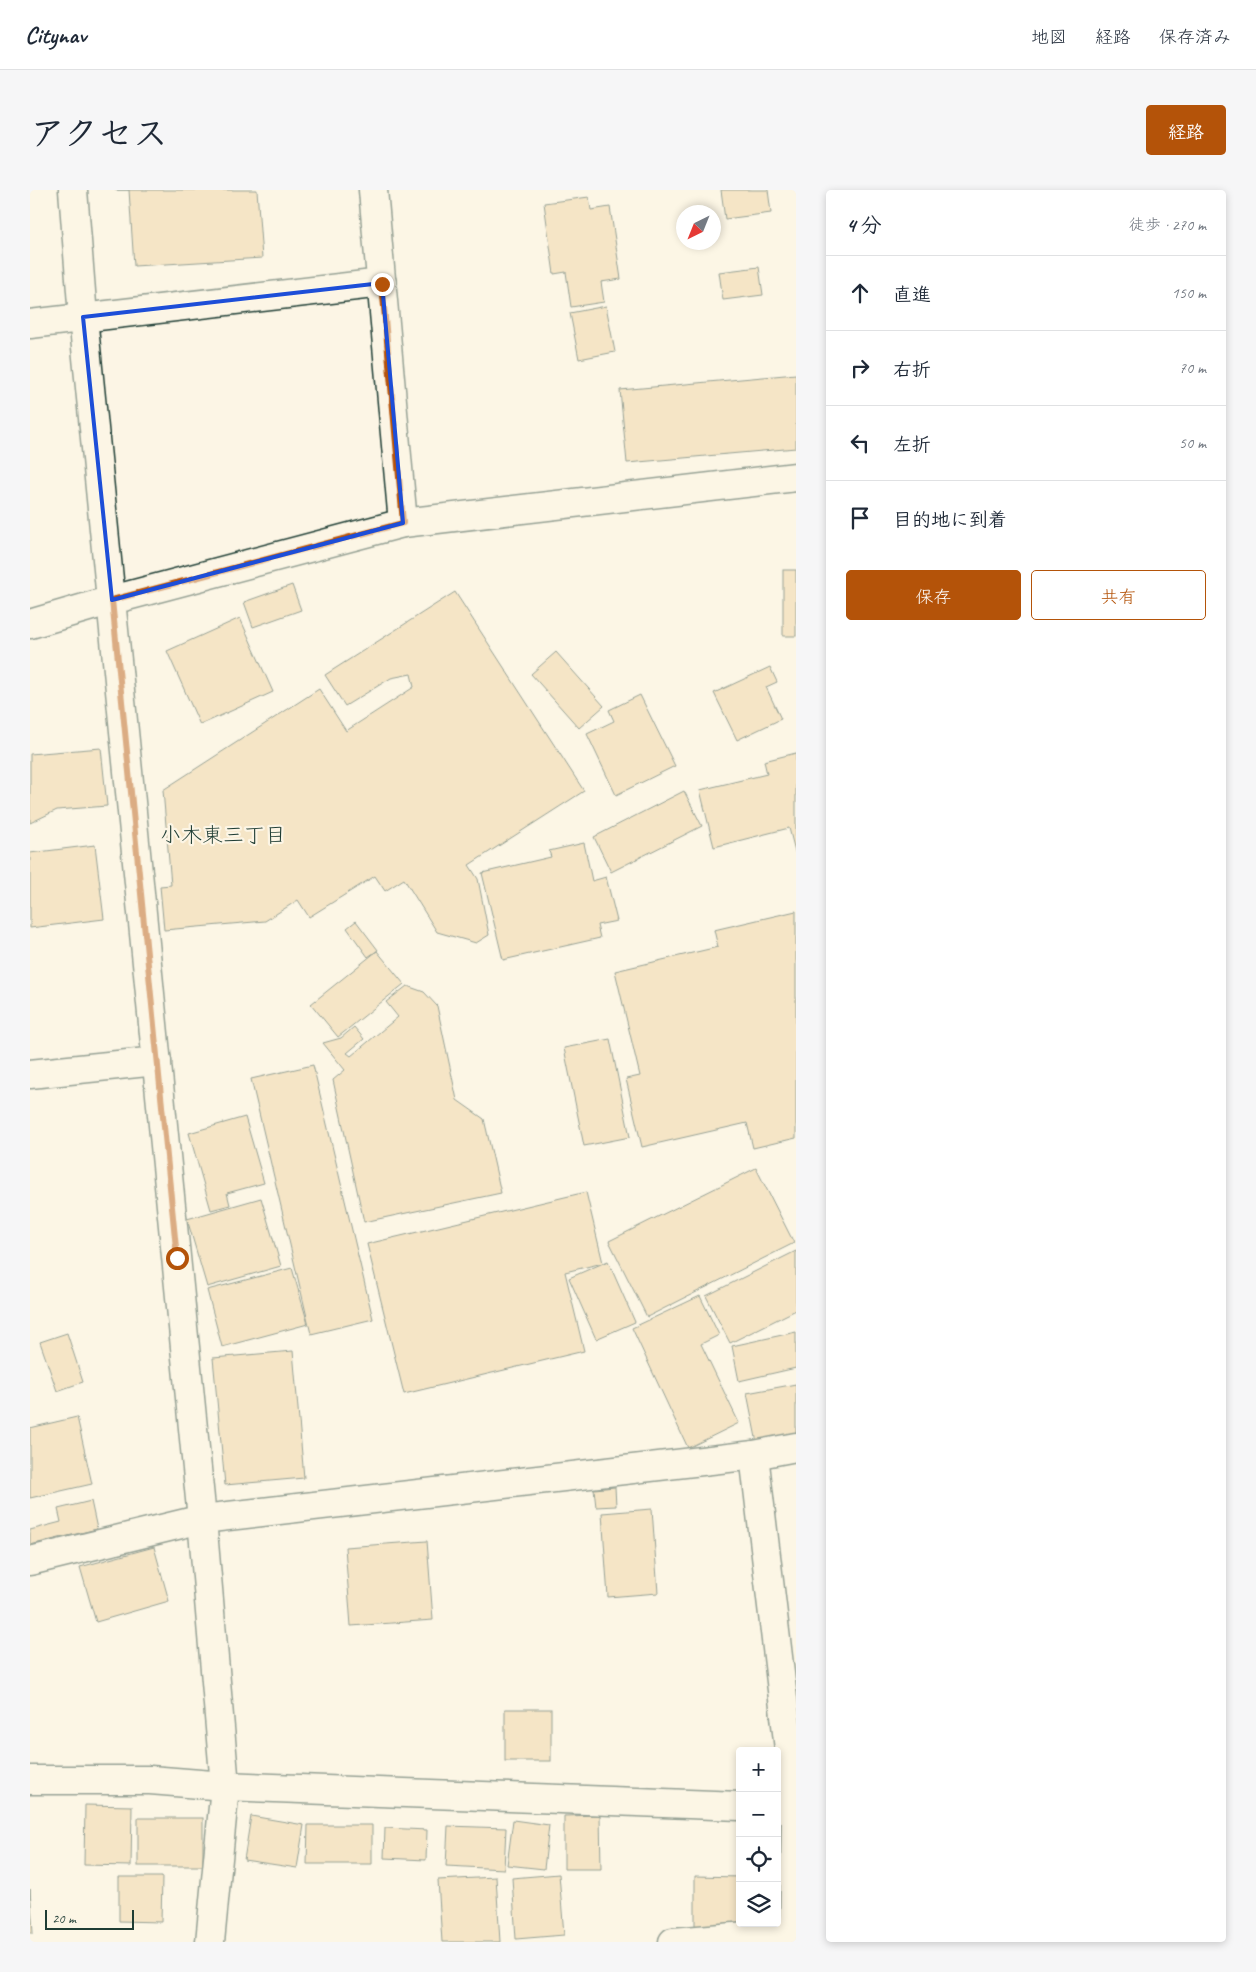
<!DOCTYPE html>
<html lang="ja">
<meta charset="utf-8">
<style>
body{margin:0;font-family:Caveat,"Klee One",sans-serif;background:#f6f6f7;color:#1f2937}
.controls{position:absolute;right:15px;bottom:15px;display:grid;overflow:hidden;border-radius:5px;box-shadow:0 2px 8px #0003}
.controls button{width:45px;height:45px;display:grid;place-items:center;padding:0;border:0;border-bottom:1px solid #e0e1e3;background:#fff;color:#1f2937;font:25px sans-serif}
.compass{position:absolute;left:646px;top:15px;width:45px;height:45px;border-radius:50%;background:#fff;box-shadow:0 2px 8px #0003;rotate:223deg}
.scale{position:absolute;left:15px;bottom:12px;width:89px;box-sizing:border-box;padding-left:5px;border:2px solid #1f3d34;border-top:0;font-size:14px;line-height:18px;white-space:nowrap;color:#1f3d34;-webkit-text-stroke:4px #fcf5e5;paint-order:stroke}
.stop{position:absolute;width:15px;height:15px;margin:-11px;border:4px solid #b45309;border-radius:50%;background:#fff}
.stop.end{background:#b45309;border-color:#fff;box-shadow:0 1px 5px #0008}
.list{margin:0;padding:0;list-style:none}
h2{display:flex;justify-content:space-between;align-items:center;height:65px;margin:0;padding:0 20px;font-size:21px}
h2 small{font-size:16px;font-weight:400;color:#747a83}
.list li{display:grid;grid-template-columns:32px 1fr auto;gap:15px;align-items:center;box-sizing:border-box;height:75px;padding:0 20px;border-top:1px solid #e0e1e3}
.list b{display:block;font-size:19px;white-space:nowrap}
.list em{font-size:16px;font-style:normal;color:#747a83}
.actions{display:flex;gap:10px;padding:15px 20px}
.actions a{flex:1;padding:11px 0;border:1px solid #b45309;border-radius:5px;text-align:center;font-size:18px;color:#b45309}
.actions .main{background:#b45309;color:#fff}
.icon{flex:none;width:28px;height:28px;fill:none;stroke:currentColor;stroke-width:2;stroke-linecap:round;stroke-linejoin:round}
.map{position:relative;flex:none;width:766px;height:1752px;overflow:hidden;border-radius:5px}
header{display:flex;align-items:center;gap:30px;box-sizing:border-box;height:70px;padding:0 25px;background:#fff;border-bottom:1px solid #e0e1e3}
header strong{font-size:24px}
nav{display:flex;gap:28px;margin-inline-start:auto;font-size:18px}
.intro{display:flex;align-items:center;justify-content:space-between;box-sizing:border-box;height:120px;padding:0 30px}
h1{margin:0;font-size:35px}
.button{padding:12px 22px;border-radius:5px;background:#b45309;color:#fff;font-size:18px;font-weight:700}
main{display:flex;gap:30px;padding:0 30px}
aside{flex:1;background:#fff;border-radius:5px;box-shadow:0 2px 8px #0003}
.map>svg:first-child{display:block}
.building{fill:#eed1a1;stroke:#1f3d34}
.lines{fill:none;stroke-linecap:round;stroke-linejoin:round}
.street-casing{stroke:#1f3d34;stroke-width:31}
.secondary-casing{stroke:#1f3d34;stroke-width:31}
.street{stroke:#fcf5e5;stroke-width:28}
.secondary{stroke:#fcf5e5;stroke-width:28}
.route{stroke:#b45309;stroke-width:6}
.marked{fill:none;stroke:#1d4ed8;stroke-width:4;stroke-linejoin:round}
.labels{text-anchor:middle;stroke-width:4.5;stroke-linejoin:round;paint-order:stroke}
.neighbourhood-label{font-size:21px;fill:#1f3d34;stroke:#fcf5e5}
</style>
<header>
<strong>Citynav</strong>
<nav><a>地図</a><a>経路</a><a>保存済み</a></nav>
</header>
<div class="intro"><h1>アクセス</h1><a class="button">経路</a></div>
<main>
<div class="map">
<svg width="766" height="1752" viewBox="0 0 766 1752">
<rect width="100%" height="100%" fill="#fcf5e5"/>
<filter id="ink" filterUnits="userSpaceOnUse"><feTurbulence type="fractalNoise" baseFrequency=".02" numOctaves="2"/><feDisplacementMap in="SourceGraphic" scale="10" xChannelSelector="R" yChannelSelector="G"/><feConvolveMatrix kernelMatrix="1 2 1 2 8 2 1 2 1" color-interpolation-filters="sRGB"/></filter>
<g filter="url(#ink)">
<g class="building">
<polygon points="85,0 227,0 232,68 104,76 99,0"/>
<polygon points="691,0 738,0 741,23 695,29"/>
<polygon points="559,7 561,20 580,17 591,89 571,92 574,112 541,117 536,82 524,84 514,13"/>
<polygon points="729,77 733,105 693,110 689,82"/>
<polygon points="576,116 585,162 549,169 540,123"/>
<polygon points="766,184 766,258 597,273 590,200"/>
<rect x="753" y="380" width="13" height="66"/>
<polygon points="262,395 271,420 223,437 214,412"/>
<polygon points="425,402 554,601 439,675 448,689 459,745 446,753 407,742 374,689 355,701 345,686 279,727 268,710 235,731 134,740 130,696 141,695 133,600 289,499 316,541 384,497 381,484 361,488 315,516 295,485"/>
<polygon points="210,428 243,502 170,535 137,461"/>
<polygon points="526,462 574,516 549,538 501,484"/>
<polygon points="740,477 747,492 736,497 751,529 707,550 684,503"/>
<polygon points="610,505 645,576 586,605 557,544 584,531 579,520"/>
<polygon points="71,558 77,616 27,620 0,633 0,564"/>
<polygon points="766,563 766,665 759,638 684,657 670,600 737,584 734,571"/>
<polygon points="654,601 672,636 581,682 564,647"/>
<polygon points="554,653 562,691 576,687 587,731 567,735 570,748 473,770 452,683 521,667 519,661"/>
<polygon points="65,655 74,729 0,738 0,663"/>
<polygon points="766,721 766,948 723,958 717,933 612,957 596,889 610,886 585,781 688,757 684,740"/>
<polygon points="326,731 348,760 338,767 317,738"/>
<polygon points="347,761 374,794 308,847 281,814"/>
<polygon points="377,796 394,802 407,816 427,910 454,929 471,1003 334,1032 303,890 315,880 293,853 311,848 324,837 334,849 317,863 321,866 368,827 356,812"/>
<polygon points="580,849 600,947 554,956 534,858"/>
<polygon points="283,875 343,1129 281,1144 221,889"/>
<polygon points="215,927 234,993 197,1003 200,1015 181,1020 159,943"/>
<polygon points="726,978 764,1053 617,1127 579,1051"/>
<polygon points="556,1002 573,1073 535,1082 554,1161 374,1204 337,1054"/>
<polygon points="231,1008 251,1076 177,1097 157,1029"/>
<polygon points="766,1061 766,1120 700,1153 676,1106"/>
<polygon points="578,1071 605,1132 566,1149 539,1088"/>
<polygon points="262,1078 278,1134 192,1157 177,1100"/>
<polygon points="670,1106 689,1145 671,1154 709,1233 658,1258 602,1138"/>
<polygon points="766,1142 766,1178 709,1191 702,1156"/>
<polygon points="37,1143 53,1192 27,1201 10,1152"/>
<polygon points="263,1161 274,1288 195,1295 183,1168"/>
<polygon points="766,1194 766,1246 727,1253 717,1203"/>
<polygon points="47,1227 62,1294 0,1308 0,1238"/>
<polygon points="585,1297 586,1316 566,1317 564,1299"/>
<polygon points="61,1311 67,1339 0,1355 0,1340 31,1332 28,1319"/>
<polygon points="622,1319 628,1403 578,1407 572,1323"/>
<polygon points="397,1351 403,1430 321,1436 315,1357"/>
<polygon points="124,1357 139,1411 66,1432 50,1377"/>
<rect x="475" y="1519" width="46" height="52"/>
<polygon points="55,1615 102,1616 101,1676 54,1675"/>
<polygon points="570,1625 571,1679 534,1679 534,1626"/>
<polygon points="221,1626 274,1635 267,1678 214,1670"/>
<rect x="108" y="1628" width="65" height="48"/>
<polygon points="483,1630 519,1635 514,1679 477,1675"/>
<polygon points="278,1635 342,1635 342,1674 277,1674"/>
<polygon points="418,1636 476,1638 474,1679 416,1676"/>
<polygon points="355,1638 397,1640 396,1670 354,1668"/>
<polygon points="529,1684 534,1745 486,1749 482,1688"/>
<polygon points="665,1686 710,1687 710,1733 665,1737"/>
<polygon points="89,1687 132,1687 131,1732 89,1731"/>
<polygon points="466,1687 470,1752 412,1752 408,1690"/>
<polygon points="0,1699 3,1743 0,1743"/>
</g>
<g class="lines">
<defs>
<g id="street">
<polyline points="43,0 53,127 172,1329 195,1596 180,1752"/>
<polyline points="343,0 373,333"/>
<polyline points="0,134 352,93"/>
<polyline points="82,410 373,333 766,287"/>
<polyline points="0,884 127,871"/>
<polyline points="724,1265 766,1618 764,1742 763,1752"/>
<polyline points="0,1371 172,1329 724,1265 766,1257"/>
<polyline points="643,1752 766,1742"/>
</g>
<g id="secondary">
<polyline points="0,434 82,410"/>
<polyline points="0,1590 120,1590 195,1596 710,1616"/>
<polyline points="747,1618 766,1618"/>
</g>
</defs>
<use href="#street" class="street-casing"/>
<use href="#secondary" class="secondary-casing"/>
<use href="#street" class="street"/>
<use href="#secondary" class="secondary"/>
</g>
</g>
<g class="lines" filter="url(#ink)">
<polyline class="route" points="147,1068 82,410 373,333 352,94"/>
</g>
<path d="M0 0H766V1752H0ZM352 93 373 333 82 410 53 127Z" fill="#fcf5e5" fill-opacity=".55" fill-rule="evenodd"/>
<path class="marked" d="M352 93 373 333 82 410 53 127Z"/>
<g class="labels">
<g class="neighbourhood-label">
<text x="193" y="652">小木東三丁目</text>
</g>
</g>
</svg>
<div class="controls">
<button>+</button>
<button>−</button>
<button><svg class="icon" aria-label="locate" viewBox="0 0 24 24"><circle cx="12" cy="12" r="6"/><path d="M12 2v4M12 18v4M2 12h4M18 12h4"/></svg></button>
<button><svg class="icon" aria-label="layers" viewBox="0 0 24 24"><path d="M12 4l9 5-9 5-9-5zM3 14l9 5 9-5"/></svg></button>
</div>
<svg class="compass" viewBox="-18 -18 36 36"><path d="M0-13l5 13h-10z" fill="#e53935"/><path d="M0 13l5-13h-10z" fill="#747a83"/></svg>
<div class="scale">20 m</div>
<div class="stop" style="left:147px;top:1068px"></div>
<div class="stop end" style="left:352px;top:94px"></div>
</div>
<aside>
<h2>4 分<small>徒歩 · 270 m</small></h2>
<ul class="list">
<li><svg class="icon" aria-label="ahead" viewBox="0 0 24 24"><path d="M12 20V5M6 11l6-6 6 6"/></svg><div><b>直進</b></div><em>150 m</em></li>
<li><svg class="icon" aria-label="right" viewBox="0 0 24 24"><path d="M7 20v-9h11M14 6l5 5-5 5"/></svg><div><b>右折</b></div><em>70 m</em></li>
<li><svg class="icon" aria-label="left" viewBox="0 0 24 24"><path d="M17 20v-9H6M10 6l-5 5 5 5"/></svg><div><b>左折</b></div><em>50 m</em></li>
<li><svg class="icon" aria-label="arrive" viewBox="0 0 24 24"><path d="M6 21V4h12l-3 4 3 4H6"/></svg><div><b>目的地に到着</b></div></li>
</ul>
<div class="actions"><a class="main">保存</a><a>共有</a></div>
</aside>
</main>
